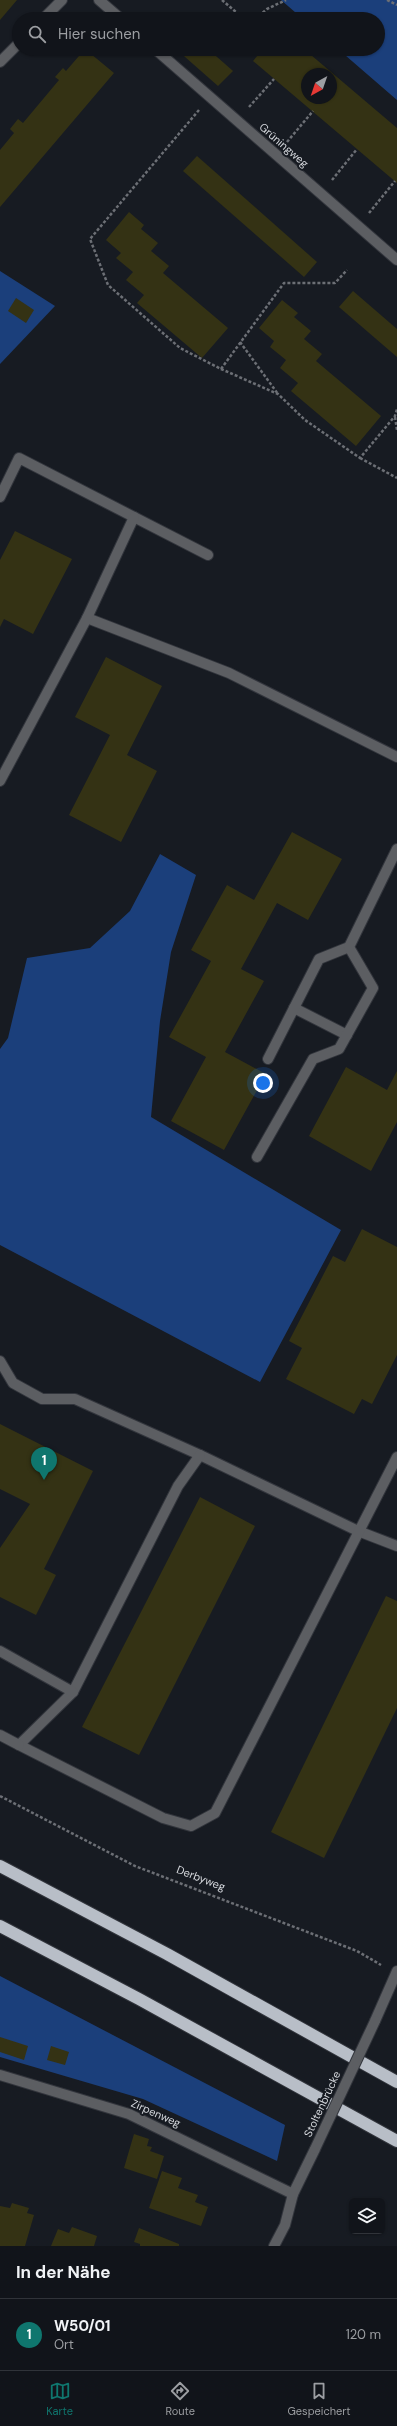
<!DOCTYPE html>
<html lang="de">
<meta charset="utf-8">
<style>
body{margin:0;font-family:"DM Sans",sans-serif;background:#1a1d23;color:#f1f3f6}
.controls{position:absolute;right:12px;bottom:12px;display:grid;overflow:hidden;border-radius:6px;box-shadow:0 1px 3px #0004}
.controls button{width:36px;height:36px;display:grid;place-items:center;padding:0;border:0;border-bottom:1px solid #303339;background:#11141a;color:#f1f3f6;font:20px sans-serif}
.compass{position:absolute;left:301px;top:68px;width:36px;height:36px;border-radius:50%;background:#11141a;box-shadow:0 1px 3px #0004;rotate:220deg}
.you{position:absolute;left:263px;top:1083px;width:14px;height:14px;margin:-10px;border:3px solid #fff;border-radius:50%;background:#1a73e8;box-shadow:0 0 0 6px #1a73e833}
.badge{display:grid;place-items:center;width:26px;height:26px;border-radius:50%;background:#0f766e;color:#fff;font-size:13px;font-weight:700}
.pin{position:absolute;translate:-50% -33px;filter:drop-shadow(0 1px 2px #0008)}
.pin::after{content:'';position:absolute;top:21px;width:14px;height:12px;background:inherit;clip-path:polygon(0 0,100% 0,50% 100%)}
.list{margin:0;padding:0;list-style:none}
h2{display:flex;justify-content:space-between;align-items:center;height:52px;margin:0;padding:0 16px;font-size:17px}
h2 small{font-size:13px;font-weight:400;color:#9c9ea2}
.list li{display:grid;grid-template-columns:26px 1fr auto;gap:12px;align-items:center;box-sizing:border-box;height:72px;padding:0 16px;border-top:1px solid #303339}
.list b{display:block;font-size:15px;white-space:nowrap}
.list p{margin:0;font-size:13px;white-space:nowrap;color:#9c9ea2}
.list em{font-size:13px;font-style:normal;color:#9c9ea2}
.icon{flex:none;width:22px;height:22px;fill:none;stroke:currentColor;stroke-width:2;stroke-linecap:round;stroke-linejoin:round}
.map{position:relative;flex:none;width:397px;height:2246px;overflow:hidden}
.search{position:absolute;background:#11141a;box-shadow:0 1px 3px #0004;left:12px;right:12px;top:12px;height:44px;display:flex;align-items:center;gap:10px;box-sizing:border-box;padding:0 14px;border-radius:22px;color:#9c9ea2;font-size:15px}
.sheet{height:124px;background:#11141a}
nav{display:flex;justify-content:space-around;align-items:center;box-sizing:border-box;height:56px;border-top:1px solid #303339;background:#11141a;font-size:11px;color:#9c9ea2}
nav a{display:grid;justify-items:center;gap:2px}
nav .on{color:#0f766e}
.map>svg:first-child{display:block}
.green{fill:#1b3f7b}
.building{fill:#343214;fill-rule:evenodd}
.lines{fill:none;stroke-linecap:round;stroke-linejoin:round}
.service-casing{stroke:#32353c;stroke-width:12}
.minor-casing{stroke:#32353c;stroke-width:12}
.motorway-casing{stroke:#32353c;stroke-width:14}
.path{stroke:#6c6f75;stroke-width:2.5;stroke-dasharray:3 2;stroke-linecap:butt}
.service{stroke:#5c5e62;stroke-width:10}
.minor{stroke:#5c5e62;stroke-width:10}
.motorway{stroke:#b8bec7;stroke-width:12}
.minor-bridge-casing{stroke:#32353c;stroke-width:12;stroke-linecap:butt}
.minor-bridge{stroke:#5c5e62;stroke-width:10}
.labels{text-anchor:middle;stroke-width:4;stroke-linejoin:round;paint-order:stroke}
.street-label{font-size:11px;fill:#d5d8dd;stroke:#171b22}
</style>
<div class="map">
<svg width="397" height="2246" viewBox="0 0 397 2246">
<rect width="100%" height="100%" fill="#171b22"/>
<g class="green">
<polygon points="281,0 397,0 397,100 338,49 378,49 378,19 303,19"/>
<polygon points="0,271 55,306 0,364"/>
<polygon points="160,854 196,875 171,952 160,1021 151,1117 341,1230 260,1382 0,1245 0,1049 8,1038 27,958 90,948 130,911"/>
<polygon points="0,1976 285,2125 277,2161 143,2099 0,2057"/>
</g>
<g class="building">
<polygon points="0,0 17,0 0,20"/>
<polygon points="85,49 114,73 0,207 0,150 14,133 10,129 18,119 23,123 59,80 55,77 63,68 66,71"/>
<polygon points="176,49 208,49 233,71 218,86"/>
<path d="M263 49H304L397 128V183L253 61ZM307 74H331V98H307Z"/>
<polygon points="197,156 317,262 304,277 183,171"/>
<polygon points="129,212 144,225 141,229 158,243 151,251 169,266 163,273 228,328 202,358 137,303 144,295 126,280 133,272 116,258 121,253 106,240"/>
<polygon points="353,291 397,329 397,357 339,307"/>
<polygon points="16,298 34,310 26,323 8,311"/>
<polygon points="282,300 298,313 294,317 311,331 304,339 322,354 316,361 381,416 356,446 291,391 298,383 280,368 286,360 270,347 274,341 259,328"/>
<polygon points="15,531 72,559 33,634 4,619 0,627 0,560"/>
<polygon points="106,657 162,686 127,755 157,771 121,842 69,815 110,735 75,717"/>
<polygon points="292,832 342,859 308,920 277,903 241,969 264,981 225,1052 266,1074 224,1150 171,1121 206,1057 169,1037 211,961 191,950 227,885 254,900"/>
<polygon points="346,1067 387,1090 397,1071 397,1122 371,1171 309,1136"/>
<polygon points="362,1229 397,1247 397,1355 372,1404 362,1399 354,1414 286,1379 302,1348 289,1341 333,1256 345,1262"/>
<polygon points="0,1424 93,1471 44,1569 56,1575 36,1615 0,1597 0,1548 30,1504 0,1489"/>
<polygon points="200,1497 255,1526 139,1755 82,1727"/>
<polygon points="386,1596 397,1601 397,1708 324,1858 271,1832"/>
<polygon points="0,2037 28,2046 24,2060 0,2052"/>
<polygon points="51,2046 69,2052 65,2065 47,2060"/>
<polygon points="134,2134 149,2139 147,2146 152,2147 150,2151 164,2156 157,2179 124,2168"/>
<polygon points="162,2171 182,2178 178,2188 198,2195 195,2202 208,2207 201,2226 149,2208"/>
<polygon points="12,2203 29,2208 27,2213 34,2215 25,2246 0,2246 0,2206 10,2208"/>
<polygon points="72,2227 97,2236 94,2246 51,2246 58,2229 69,2233"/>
<polygon points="139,2228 179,2244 179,2246 140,2246 140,2244 134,2242"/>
</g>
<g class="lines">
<defs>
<g id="service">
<polyline points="0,497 19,458 208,555"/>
<polyline points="87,618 229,673 397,757"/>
<polyline points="0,781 87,618 134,517"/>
<polyline points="294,1008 347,1035"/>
<polyline points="268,1059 319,959 349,947"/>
<polyline points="257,1157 313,1059 339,1049 373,988 349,947 397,849"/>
<polyline points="0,1361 13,1383 42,1399 75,1399 200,1455 358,1531 397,1546"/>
<polyline points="200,1455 178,1486 73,1692 19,1745 163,1818 191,1826 215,1813 397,1457"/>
<polyline points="0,1651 73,1692"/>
<polyline points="0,1735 19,1745"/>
</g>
<g id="minor">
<polyline points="99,0 121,19"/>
<polyline points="43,19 62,0"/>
<polyline points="155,49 397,260"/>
<polyline points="0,62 19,43"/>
<polyline points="375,2021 397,1971"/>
<polyline points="0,2075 129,2114 293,2194"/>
<polyline points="274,2246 285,2225 293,2194 315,2149"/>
</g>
<g id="motorway">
<polyline points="0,1866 167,1954 397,2082"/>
<polyline points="0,1926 139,1999 397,2141"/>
</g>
</defs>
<use href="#service" class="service-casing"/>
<use href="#minor" class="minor-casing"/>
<use href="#motorway" class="motorway-casing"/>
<g class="path">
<polyline points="222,0 244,19"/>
<polyline points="387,0 397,5"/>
<polyline points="255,19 267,9 286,0"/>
<polyline points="249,107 274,79"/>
<polyline points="199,110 90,239 108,285 180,348 221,369 278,394 305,420 360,458 395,416 397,409"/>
<polyline points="287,142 313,111"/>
<polyline points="332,180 357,149"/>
<polyline points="369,213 395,181"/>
<polyline points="240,342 278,394"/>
<polyline points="221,369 284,283 335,283 347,270"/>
<polyline points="395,417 397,430"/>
<polyline points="360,458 397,478"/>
<polyline points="0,1796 135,1866 357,1951 381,1965"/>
</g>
<use href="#service" class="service"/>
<use href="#minor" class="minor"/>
<use href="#motorway" class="motorway"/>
<defs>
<polyline id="minor-bridge" points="315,2149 375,2021"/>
</defs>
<use href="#minor-bridge" class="minor-bridge-casing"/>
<use href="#minor-bridge" class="minor-bridge"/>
</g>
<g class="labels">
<g class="street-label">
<text transform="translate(284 145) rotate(41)" y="4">Grüningweg</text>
<text transform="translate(201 1878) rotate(21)" y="4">Derbyweg</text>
<text transform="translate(322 2104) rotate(-65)" y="4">Stoltenbrücke</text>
<text transform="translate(156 2113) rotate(24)" y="4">Zirpenweg</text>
</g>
</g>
</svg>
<div class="controls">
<button><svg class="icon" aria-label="layers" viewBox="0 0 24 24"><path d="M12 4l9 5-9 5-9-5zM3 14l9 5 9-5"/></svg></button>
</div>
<svg class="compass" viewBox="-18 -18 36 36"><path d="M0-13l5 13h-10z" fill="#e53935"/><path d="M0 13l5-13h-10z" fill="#9c9ea2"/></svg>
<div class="you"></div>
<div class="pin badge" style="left:44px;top:1480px">1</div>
<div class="search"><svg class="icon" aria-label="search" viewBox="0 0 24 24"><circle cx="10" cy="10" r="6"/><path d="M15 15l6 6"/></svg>Hier suchen</div>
</div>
<section class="sheet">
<h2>In der Nähe<small></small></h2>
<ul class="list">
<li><span class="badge">1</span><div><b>W50/01</b><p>Ort</p></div><em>120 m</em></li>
</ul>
</section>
<nav>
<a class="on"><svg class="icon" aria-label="map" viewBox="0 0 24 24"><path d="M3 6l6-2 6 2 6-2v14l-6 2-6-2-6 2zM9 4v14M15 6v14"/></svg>Karte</a>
<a><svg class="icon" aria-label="directions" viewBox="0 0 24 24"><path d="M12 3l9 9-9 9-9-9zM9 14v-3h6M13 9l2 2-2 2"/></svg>Route</a>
<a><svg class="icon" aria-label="saved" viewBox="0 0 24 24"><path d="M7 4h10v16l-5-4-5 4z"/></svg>Gespeichert</a>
</nav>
